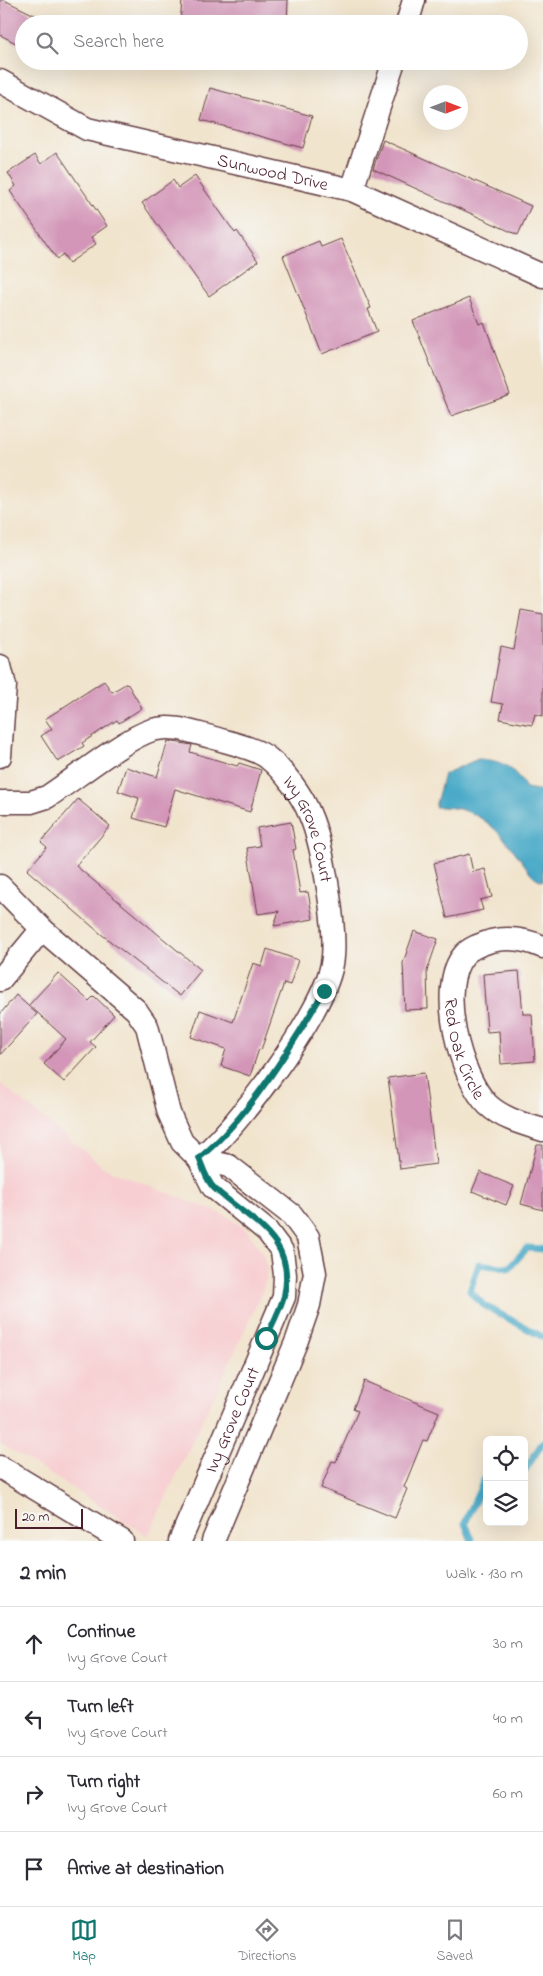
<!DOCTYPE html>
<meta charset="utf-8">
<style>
body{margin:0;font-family:"Indie Flower",sans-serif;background:#f2f2f3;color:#2b2b33}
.controls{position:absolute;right:15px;bottom:15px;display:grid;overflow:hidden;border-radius:8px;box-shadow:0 5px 20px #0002}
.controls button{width:45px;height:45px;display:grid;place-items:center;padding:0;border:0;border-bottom:1px solid #e1e1e2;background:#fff;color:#2b2b33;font:25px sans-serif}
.compass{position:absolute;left:423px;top:85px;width:45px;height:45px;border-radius:50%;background:#fff;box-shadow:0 5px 20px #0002;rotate:90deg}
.scale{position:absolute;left:15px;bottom:12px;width:68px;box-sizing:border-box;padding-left:5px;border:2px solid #4a1f2b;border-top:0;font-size:14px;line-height:18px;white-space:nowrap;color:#4a1f2b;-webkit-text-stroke:4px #f6f6f2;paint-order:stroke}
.stop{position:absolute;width:15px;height:15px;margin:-11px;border:4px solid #0f766e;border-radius:50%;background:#fff}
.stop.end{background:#0f766e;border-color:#fff;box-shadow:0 1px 5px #0008}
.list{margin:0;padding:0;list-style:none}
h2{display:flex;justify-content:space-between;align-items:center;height:65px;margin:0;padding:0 20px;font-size:21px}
h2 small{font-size:16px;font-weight:400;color:#7c7c81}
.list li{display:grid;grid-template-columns:32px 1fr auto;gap:15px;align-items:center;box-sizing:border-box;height:75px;padding:0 20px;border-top:1px solid #e1e1e2}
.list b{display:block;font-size:19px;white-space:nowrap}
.list p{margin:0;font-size:16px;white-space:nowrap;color:#7c7c81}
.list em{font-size:16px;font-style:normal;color:#7c7c81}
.icon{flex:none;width:28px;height:28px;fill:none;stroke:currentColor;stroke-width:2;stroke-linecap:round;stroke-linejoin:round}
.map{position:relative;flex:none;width:543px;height:1541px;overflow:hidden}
.search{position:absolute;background:#fff;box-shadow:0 5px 20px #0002;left:15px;right:15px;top:15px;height:55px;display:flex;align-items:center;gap:12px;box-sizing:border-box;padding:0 18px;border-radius:28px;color:#7c7c81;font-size:19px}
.sheet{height:365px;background:#fff}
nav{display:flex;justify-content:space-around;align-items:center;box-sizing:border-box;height:70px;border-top:1px solid #e1e1e2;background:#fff;font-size:14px;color:#7c7c81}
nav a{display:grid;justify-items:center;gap:2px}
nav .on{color:#0f766e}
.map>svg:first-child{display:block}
.built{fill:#f7cfd2}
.water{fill:#47a9c7;stroke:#486479}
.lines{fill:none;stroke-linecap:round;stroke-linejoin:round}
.stream{stroke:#47a9c7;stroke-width:7}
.building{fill:#d395b8}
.minor-casing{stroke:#633d43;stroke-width:25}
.minor{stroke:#fff;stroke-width:22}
.route{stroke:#0f766e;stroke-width:6}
.labels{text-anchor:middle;stroke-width:4;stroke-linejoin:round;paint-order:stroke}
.street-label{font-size:18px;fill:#4a1f2b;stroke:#f6f6f2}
</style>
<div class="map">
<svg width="543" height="1541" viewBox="0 0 543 1541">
<rect width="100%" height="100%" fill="#f6f6f2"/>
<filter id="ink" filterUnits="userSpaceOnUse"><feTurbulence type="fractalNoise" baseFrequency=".02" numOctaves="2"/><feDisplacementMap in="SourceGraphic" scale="10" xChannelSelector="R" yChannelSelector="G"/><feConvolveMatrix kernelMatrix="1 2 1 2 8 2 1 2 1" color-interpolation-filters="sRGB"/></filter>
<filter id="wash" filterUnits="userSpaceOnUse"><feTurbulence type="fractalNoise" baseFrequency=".0096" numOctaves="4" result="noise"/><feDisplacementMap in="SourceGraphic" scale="20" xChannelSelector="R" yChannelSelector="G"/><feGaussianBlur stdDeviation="1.12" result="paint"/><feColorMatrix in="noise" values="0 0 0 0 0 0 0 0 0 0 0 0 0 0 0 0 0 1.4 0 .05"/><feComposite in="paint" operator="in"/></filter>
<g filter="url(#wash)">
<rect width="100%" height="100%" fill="#f1e4cd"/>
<polygon class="built" points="0,1083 106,1169 225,1215 247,1230 262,1252 268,1270 262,1293 148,1536 0,1443"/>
<path class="water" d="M478 759C503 760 513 767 526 788L543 791V881C532 878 528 869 521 860 498 829 477 805 435 807L444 774Z"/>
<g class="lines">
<g class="stream">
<polyline points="543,1249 527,1248 509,1268 479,1264 470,1291 483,1305 543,1337"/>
<polyline points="524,1472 543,1442"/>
<polyline points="472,1541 465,1523 487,1474"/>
</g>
</g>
<g id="blocks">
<g class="building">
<polygon points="0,0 4,0 53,24 24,24 24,47 0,35"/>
<polygon points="182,0 288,0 287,24 180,24"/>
<polygon points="210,88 312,116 303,148 201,120"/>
<polygon points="383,140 531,206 518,235 373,169"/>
<polygon points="57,152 107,226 91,237 96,244 69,263 63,254 57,259 10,191 16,186 8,173 35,155 41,164"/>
<polygon points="195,176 235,233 237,231 258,261 209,296 142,203 173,180 178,188"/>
<polygon points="341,239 371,308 368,309 377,332 322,354 283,256 319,241 321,247"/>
<polygon points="469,298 479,324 484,322 510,395 451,416 413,321"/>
<polygon points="521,610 543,614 543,716 535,714 532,725 500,719 503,704 491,702 501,647 514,650"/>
<polygon points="104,681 112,692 127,683 142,708 119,723 117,720 82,743 84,746 58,762 41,736 52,729 45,719"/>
<polygon points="168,741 192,745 190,752 237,766 239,763 261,770 250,812 175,789 164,827 133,818 139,798 118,791 126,767 157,777"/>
<polygon points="78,799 110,826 76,866 201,970 180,996 101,934 27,870 47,847 41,842"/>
<polygon points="291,822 296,849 293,850 300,893 308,892 313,919 274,926 279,911 258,914 247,848 260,846 257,828"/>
<polygon points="469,854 473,872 485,869 492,897 480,900 483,910 447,918 434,863"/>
<polygon points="414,931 438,939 427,971 428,1009 405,1010 403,963"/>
<polygon points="267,949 298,960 290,985 284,983 261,1050 259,1049 250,1076 221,1066 226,1049 191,1037 200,1010 233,1022 253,963 262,966"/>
<polygon points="519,971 523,1014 532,1014 535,1061 501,1064 499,1031 487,1032 483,974"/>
<polygon points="58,973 89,1001 94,996 114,1015 90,1042 96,1047 64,1082 44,1064 66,1039 29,1005"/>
<polygon points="16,995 37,1014 0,1055 0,1014"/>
<polygon points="424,1073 436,1164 400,1169 388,1078"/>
<polygon points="537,1145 543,1145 543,1210 521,1204"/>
<polygon points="480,1172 514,1186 506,1205 472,1191"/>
<polygon points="364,1381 439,1412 427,1441 423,1440 404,1487 407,1489 395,1518 321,1488 332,1461 336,1462 358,1411 353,1409"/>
</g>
</g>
</g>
<g filter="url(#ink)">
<use href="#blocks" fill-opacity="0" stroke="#633d43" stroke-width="1"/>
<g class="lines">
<defs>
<g id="minor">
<polyline points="407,24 414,0"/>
<path id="s1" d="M0 81 87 129 352 190 543 276"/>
<polyline points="352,190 394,61"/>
<polyline points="0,666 5,686 0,756"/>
<path id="s2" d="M0 802H31L47 797C75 779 122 740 152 730 172 724 192 732 211 737 226 742 256 748 268 758 285 772 302 795 310 815 323 845 338 933 332 964 323 1014 238 1127 199 1159L182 1142 169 1113 147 1026 136 1010 42 929 0 886"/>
<path id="s3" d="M543 947C527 940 508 937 491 941 482 944 471 947 464 955 436 987 460 1078 488 1105 503 1119 524 1124 543 1130"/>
<polyline points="0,980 42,929"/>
<polyline points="199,1159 229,1166 292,1215 308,1237 315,1273 309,1305 297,1340 213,1541"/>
<polyline points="0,1467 122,1541"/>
<path id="s4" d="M180 1541 284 1297 285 1275 282 1251 267 1231 213 1187 199 1159"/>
</g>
</defs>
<use href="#minor" class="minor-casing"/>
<use href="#minor" class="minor"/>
</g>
</g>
<g class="lines" filter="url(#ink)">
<path class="route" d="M266 1338C272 1325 280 1310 284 1296 297 1238 250 1221 215 1189 207 1182 203 1168 199 1158 246 1121 293 1044 324 991"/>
</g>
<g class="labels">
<g class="street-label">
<text dy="6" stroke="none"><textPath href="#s1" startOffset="290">Sunwood Drive</textPath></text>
<text dy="6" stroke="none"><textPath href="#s2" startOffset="378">Ivy Grove Court</textPath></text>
<text dy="6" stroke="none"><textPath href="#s3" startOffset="182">Red Oak Circle</textPath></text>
<text dy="6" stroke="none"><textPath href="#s4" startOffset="132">Ivy Grove Court</textPath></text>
</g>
</g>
</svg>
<div class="controls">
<button><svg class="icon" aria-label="locate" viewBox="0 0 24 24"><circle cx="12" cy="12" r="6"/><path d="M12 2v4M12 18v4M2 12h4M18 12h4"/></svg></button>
<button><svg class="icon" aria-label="layers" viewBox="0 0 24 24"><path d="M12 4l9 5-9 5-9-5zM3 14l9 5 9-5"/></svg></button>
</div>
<svg class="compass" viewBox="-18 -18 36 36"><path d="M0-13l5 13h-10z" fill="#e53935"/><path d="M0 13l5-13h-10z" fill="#7c7c81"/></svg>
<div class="scale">20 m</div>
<div class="stop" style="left:266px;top:1338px"></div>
<div class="stop end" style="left:324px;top:991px"></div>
<div class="search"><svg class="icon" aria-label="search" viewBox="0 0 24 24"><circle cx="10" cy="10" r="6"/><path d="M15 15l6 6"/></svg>Search here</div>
</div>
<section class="sheet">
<h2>2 min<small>Walk · 130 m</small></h2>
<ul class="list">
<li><svg class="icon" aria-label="ahead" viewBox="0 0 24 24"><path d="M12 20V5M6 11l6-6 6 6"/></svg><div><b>Continue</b><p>Ivy Grove Court</p></div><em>30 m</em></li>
<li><svg class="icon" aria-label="left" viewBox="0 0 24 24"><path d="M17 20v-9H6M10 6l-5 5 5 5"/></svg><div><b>Turn left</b><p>Ivy Grove Court</p></div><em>40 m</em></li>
<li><svg class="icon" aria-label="right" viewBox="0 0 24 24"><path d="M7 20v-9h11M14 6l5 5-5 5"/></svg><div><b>Turn right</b><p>Ivy Grove Court</p></div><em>60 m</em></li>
<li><svg class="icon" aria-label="arrive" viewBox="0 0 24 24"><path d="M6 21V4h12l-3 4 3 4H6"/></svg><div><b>Arrive at destination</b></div></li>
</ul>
</section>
<nav>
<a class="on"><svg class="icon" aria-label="map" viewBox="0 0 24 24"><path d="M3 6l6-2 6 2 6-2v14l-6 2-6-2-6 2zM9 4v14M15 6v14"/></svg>Map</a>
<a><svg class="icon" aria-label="directions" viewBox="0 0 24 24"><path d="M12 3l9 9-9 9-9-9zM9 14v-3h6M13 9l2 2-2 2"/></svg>Directions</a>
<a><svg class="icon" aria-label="saved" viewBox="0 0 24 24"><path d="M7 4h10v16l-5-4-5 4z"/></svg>Saved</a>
</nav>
